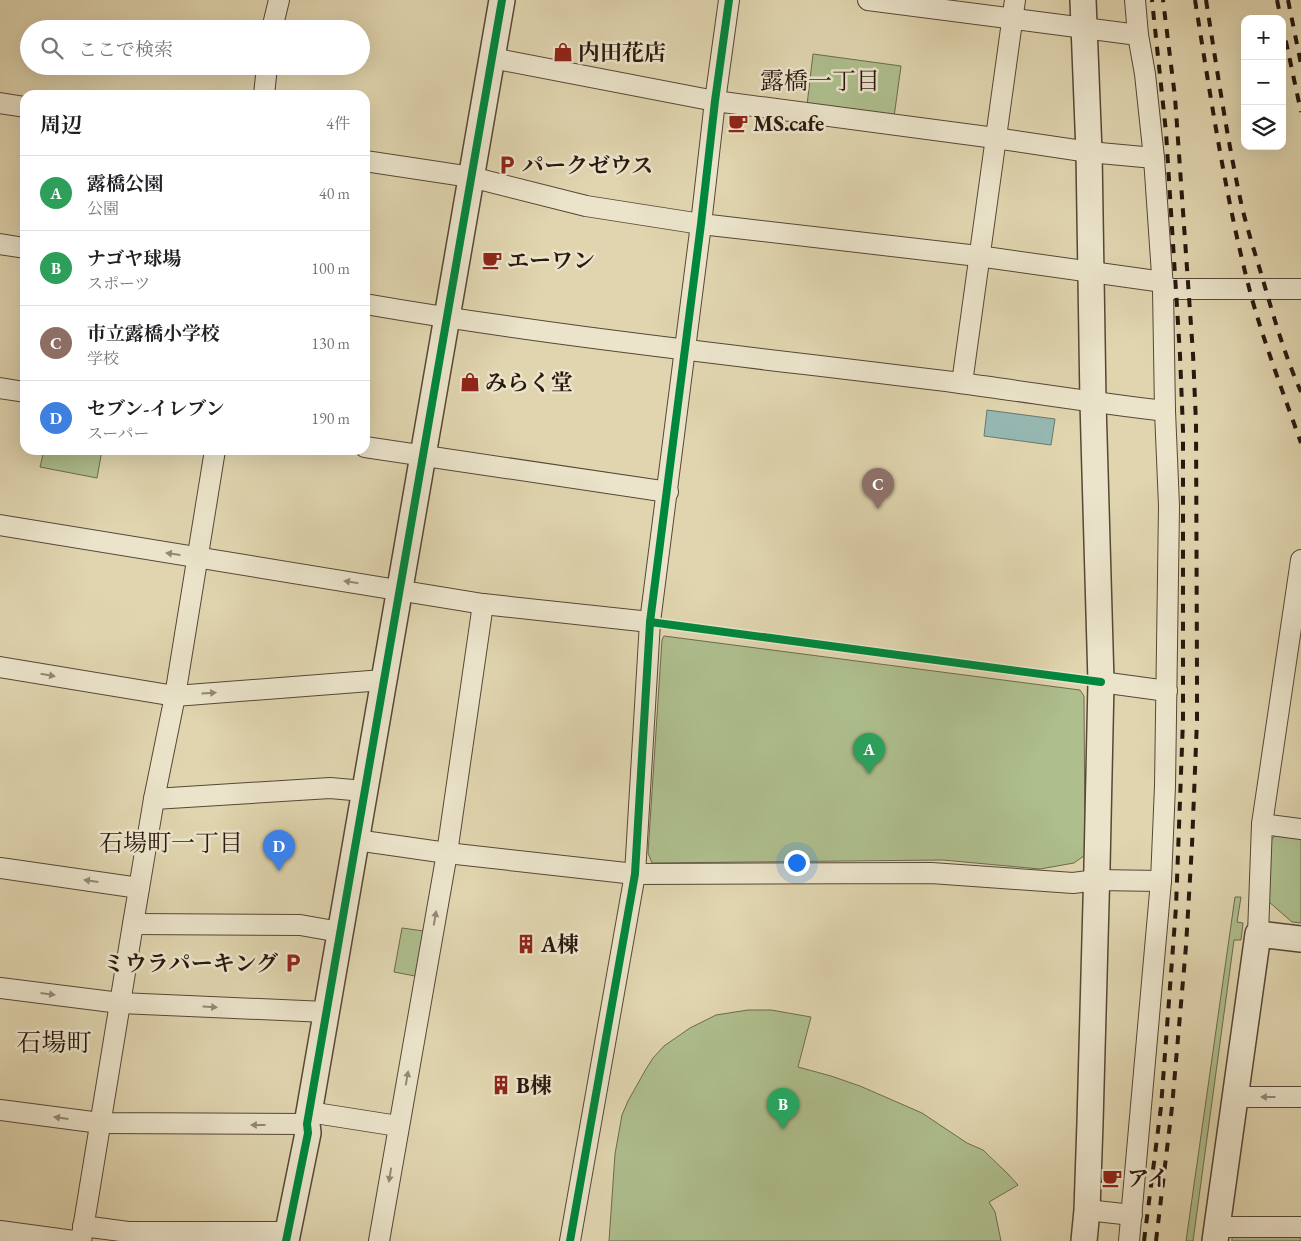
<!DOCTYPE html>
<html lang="ja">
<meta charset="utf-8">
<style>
body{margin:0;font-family:"EB Garamond","Noto Serif JP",serif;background:#f2f2f2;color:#202124}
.controls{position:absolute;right:15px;top:15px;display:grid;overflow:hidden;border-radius:10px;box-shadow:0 5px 20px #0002}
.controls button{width:45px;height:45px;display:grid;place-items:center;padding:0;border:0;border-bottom:1px solid #e0e0e0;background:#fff;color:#202124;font:25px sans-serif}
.you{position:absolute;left:796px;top:862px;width:18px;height:18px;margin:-12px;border:4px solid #fff;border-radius:50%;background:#1a73e8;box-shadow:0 0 0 8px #1a73e833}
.badge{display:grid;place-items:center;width:32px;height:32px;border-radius:50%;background:#111827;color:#fff;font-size:16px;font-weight:700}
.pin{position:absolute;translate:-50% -41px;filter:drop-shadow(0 1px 2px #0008)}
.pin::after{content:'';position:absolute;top:26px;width:18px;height:15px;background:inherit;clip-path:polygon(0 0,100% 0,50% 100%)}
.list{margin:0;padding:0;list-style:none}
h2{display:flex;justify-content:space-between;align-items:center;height:65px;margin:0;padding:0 20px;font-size:21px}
h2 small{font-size:16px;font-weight:400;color:#757577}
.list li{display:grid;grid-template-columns:32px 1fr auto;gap:15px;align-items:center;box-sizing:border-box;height:75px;padding:0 20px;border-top:1px solid #e0e0e0}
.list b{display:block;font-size:19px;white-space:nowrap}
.list p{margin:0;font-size:16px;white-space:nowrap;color:#757577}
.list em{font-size:16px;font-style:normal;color:#757577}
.icon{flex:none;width:28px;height:28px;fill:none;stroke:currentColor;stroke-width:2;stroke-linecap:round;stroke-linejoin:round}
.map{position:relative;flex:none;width:1301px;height:1241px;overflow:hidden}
.search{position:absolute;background:#fff;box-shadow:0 5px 20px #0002;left:20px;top:20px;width:350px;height:55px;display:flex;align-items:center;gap:12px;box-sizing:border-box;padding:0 18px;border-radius:28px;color:#757577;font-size:19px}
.panel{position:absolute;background:#fff;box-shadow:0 5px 20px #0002;left:20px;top:90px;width:350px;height:365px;border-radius:15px}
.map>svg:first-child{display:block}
.green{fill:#aebe8d;stroke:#6c6b4e}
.water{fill:#95b8b1;stroke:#6a7870}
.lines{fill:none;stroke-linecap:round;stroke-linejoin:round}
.minor-casing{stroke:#574736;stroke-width:22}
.tertiary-casing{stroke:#574736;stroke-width:28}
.minor{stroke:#ebe4cb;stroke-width:20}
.tertiary{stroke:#ebe4cb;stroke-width:25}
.rail{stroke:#29180e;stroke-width:4;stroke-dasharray:9 9;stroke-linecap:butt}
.cycleway-casing{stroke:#ebe4cb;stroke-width:11}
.cycleway{stroke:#00873e;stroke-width:8}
.oneway{fill:#948876}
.labels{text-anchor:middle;stroke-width:5;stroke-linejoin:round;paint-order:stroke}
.poi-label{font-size:22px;font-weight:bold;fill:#29180e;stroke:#ebe4cb;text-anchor:start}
.neighbourhood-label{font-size:24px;fill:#29180e;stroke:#ebe4cb}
.quarter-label{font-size:25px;fill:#29180e;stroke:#ebe4cb}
</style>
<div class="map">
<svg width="1301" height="1241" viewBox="0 0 1301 1241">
<rect width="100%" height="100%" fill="#e0d5af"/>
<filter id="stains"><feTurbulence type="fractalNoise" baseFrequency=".004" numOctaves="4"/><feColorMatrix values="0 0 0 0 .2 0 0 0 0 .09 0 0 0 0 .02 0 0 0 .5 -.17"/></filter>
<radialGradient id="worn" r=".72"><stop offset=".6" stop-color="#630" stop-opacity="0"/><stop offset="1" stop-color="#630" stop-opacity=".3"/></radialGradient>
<g class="green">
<polygon points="813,54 901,66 894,117 807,105"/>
<polygon points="44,450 102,450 97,478 40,467"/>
<polygon points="664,636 1080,690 1084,696 1085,855 1074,863 1040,869 943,860 652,863 648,853 662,640"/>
<polygon points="1279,832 1301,835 1301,923 1292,922 1269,902 1271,840"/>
<polygon points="1235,897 1241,897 1237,922 1243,923 1241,940 1234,940 1193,1241 1186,1241"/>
<polygon points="402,928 424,931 415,976 394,972"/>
<polygon points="748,1010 771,1010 811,1017 798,1067 831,1076 860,1086 922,1113 967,1143 983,1150 1008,1174 1018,1185 989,1202 995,1212 1001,1241 609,1241 615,1154 622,1115 628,1101 646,1069 653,1058 664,1046 690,1028 716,1015"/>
<rect x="1232" y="1236" width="69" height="5"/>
</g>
<polygon class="water" points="987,410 1055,419 1051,445 984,436"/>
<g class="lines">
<defs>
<g id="minor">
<polyline points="868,0 1138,35"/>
<polyline points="272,29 279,0"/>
<polyline points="492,58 715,101 995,138 1089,152 1154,158"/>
<polyline points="264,95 267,66"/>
<polyline points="0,103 25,107"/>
<polyline points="365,161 471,177 586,206 701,224 978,256 1163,282"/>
<polyline points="0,244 25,248"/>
<polyline points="1163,289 1301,289"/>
<path d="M365 304C562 338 761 358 960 383 1028 392 1096 403 1165 411"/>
<polyline points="962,383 1015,0"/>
<polyline points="0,388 25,392"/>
<polyline points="365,447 668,492"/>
<polyline points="0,525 483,604 650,622"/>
<polyline points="0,667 175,696 383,680"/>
<polyline points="1101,682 1167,691"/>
<polyline points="154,799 330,788 364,791"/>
<polyline points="1262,824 1301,829"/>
<polyline points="356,840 447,853 635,874 931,873 1073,883 1097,880 1161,881"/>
<polyline points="0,868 139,888"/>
<polyline points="133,924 300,925 340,932"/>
<polyline points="1258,934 1262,824 1301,560"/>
<polyline points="0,988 120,1003 326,1012"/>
<polyline points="1235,1097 1301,1097"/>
<polyline points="0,1110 100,1123 307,1124"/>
<polyline points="309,1112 398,1126"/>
<polyline points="1087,1210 1132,1215"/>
<polyline points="83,1226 128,1232 288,1232"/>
<polyline points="1217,1227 1301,1227"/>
<polyline points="0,1231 74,1241"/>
<polyline points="81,1241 133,924 154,799 175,696 215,450"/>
<polyline points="379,1241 447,853 483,604"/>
<polyline points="570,1241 635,874 650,622 701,224 715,101 729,0"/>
<polyline points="1129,1241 1161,881 1165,786 1169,506 1165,411 1163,289 1154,158 1145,74 1138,35 1135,0"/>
</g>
<g id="tertiary">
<polyline points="1083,0 1089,152 1093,402 1101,682 1097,866 1090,1123 1087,1210 1084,1241"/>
<polyline points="286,1241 308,1133 307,1124 502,0"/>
<polyline points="1215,1241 1258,934 1301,939"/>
</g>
</defs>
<use href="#minor" class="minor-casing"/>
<use href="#tertiary" class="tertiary-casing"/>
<use href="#minor" class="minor"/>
<use href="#tertiary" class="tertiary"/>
<g class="rail">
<path d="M1195 0C1211 99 1226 202 1252 299 1266 348 1284 395 1301 443"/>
<path d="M1206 0C1217 69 1227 139 1242 207 1248 232 1256 256 1263 280 1274 318 1285 356 1301 392"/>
<polyline points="1277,0 1281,19"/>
<polyline points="1288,0 1301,64"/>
<polyline points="1282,23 1301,112"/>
<polyline points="1144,1241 1161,1107 1176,907 1183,720 1183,430 1180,355 1166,132 1152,0"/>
<polyline points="1156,1241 1172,1107 1186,946 1192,845 1197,720 1197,673 1196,423 1193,354 1175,97 1163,0"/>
</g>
<defs>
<g id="cycleway">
<polyline points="650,622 1101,682"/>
<polyline points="286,1241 308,1133 307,1124 502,0"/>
<polyline points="570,1241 635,874 650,622 701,224 715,101 729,0"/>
</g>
</defs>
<use href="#cycleway" class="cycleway-casing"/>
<use href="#cycleway" class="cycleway"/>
</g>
<defs><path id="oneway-solid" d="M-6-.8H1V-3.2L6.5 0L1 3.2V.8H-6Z" transform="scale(1.25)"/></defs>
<g class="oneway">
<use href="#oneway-solid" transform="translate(173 554) rotate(-172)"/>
<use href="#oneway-solid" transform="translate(351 582) rotate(-171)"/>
<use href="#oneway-solid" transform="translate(48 675) rotate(10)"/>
<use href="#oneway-solid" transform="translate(209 693) rotate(-4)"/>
<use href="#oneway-solid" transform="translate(91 881) rotate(-172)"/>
<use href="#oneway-solid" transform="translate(435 918) rotate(-80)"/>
<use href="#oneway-solid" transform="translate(48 994) rotate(7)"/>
<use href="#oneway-solid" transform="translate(210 1007) rotate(3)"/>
<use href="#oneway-solid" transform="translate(407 1078) rotate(-80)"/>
<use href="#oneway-solid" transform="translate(1268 1097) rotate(180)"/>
<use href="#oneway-solid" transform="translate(61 1118) rotate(-172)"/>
<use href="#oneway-solid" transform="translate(258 1125) rotate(-180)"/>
<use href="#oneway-solid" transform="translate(390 1175) rotate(99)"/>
</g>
<defs>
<symbol id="shop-bare" viewBox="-9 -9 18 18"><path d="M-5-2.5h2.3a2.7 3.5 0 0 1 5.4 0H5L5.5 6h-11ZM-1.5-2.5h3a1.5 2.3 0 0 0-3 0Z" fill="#8f2418" stroke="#ebe4cb" stroke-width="2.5" paint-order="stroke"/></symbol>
<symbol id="cafe-bare" viewBox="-9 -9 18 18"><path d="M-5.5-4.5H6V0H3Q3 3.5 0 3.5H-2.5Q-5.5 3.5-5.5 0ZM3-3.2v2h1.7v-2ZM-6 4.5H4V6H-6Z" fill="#8f2418" stroke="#ebe4cb" stroke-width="2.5" paint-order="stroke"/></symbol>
<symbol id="parking-bare" viewBox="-9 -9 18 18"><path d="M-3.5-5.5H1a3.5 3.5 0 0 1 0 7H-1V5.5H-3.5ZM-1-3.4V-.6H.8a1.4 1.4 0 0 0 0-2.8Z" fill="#8f2418" stroke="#ebe4cb" stroke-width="2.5" paint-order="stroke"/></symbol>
<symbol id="building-bare" viewBox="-9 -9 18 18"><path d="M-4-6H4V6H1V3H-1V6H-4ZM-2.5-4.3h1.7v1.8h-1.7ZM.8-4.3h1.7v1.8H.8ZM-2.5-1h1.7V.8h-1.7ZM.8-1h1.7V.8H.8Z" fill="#8f2418" stroke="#ebe4cb" stroke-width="2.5" paint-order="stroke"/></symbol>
</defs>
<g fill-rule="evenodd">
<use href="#shop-bare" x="549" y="38" width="28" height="28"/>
<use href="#cafe-bare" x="724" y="109" width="28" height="28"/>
<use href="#parking-bare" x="493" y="151" width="28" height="28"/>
<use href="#cafe-bare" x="478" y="246" width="28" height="28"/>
<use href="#shop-bare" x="456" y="368" width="28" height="28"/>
<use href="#building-bare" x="512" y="930" width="28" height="28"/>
<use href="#parking-bare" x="279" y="949" width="28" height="28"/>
<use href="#building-bare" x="487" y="1071" width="28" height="28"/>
<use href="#cafe-bare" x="1098" y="1164" width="28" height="28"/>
</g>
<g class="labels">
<g class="poi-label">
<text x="578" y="60">内田花店</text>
<text x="753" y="131">MS.cafe</text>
<text x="522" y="173">パークゼウス</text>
<text x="507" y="268">エーワン</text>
<text x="485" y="390">みらく堂</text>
<text x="541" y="952">A棟</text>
<text x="278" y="971" text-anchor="end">ミウラパーキング</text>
<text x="516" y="1093">B棟</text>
<text x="1127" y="1186">アイ</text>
</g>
<g class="neighbourhood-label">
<text x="820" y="89">露橋一丁目</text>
<text x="171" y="851">石場町一丁目</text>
</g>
<g class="quarter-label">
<text x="54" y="1051">石場町</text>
</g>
</g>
<rect width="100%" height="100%" filter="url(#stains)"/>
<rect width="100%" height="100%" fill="url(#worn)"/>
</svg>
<div class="controls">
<button>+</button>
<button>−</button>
<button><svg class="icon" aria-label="layers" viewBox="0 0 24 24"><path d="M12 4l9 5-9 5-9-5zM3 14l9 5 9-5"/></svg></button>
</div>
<div class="you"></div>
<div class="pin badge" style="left:869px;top:774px;background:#2e9e5b">A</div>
<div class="pin badge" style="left:783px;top:1129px;background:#2e9e5b">B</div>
<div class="pin badge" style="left:878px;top:509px;background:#8d6e63">C</div>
<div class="pin badge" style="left:279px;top:871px;background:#3f7fe0">D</div>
<div class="search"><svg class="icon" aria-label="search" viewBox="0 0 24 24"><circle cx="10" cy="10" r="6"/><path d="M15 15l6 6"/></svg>ここで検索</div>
<section class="panel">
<h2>周辺<small>4件</small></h2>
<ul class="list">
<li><span class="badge" style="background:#2e9e5b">A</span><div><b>露橋公園</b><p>公園</p></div><em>40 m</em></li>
<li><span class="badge" style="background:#2e9e5b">B</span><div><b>ナゴヤ球場</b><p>スポーツ</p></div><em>100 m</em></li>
<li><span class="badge" style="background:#8d6e63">C</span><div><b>市立露橋小学校</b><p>学校</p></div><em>130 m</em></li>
<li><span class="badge" style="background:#3f7fe0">D</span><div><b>セブン-イレブン</b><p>スーパー</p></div><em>190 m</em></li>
</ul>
</section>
</div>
